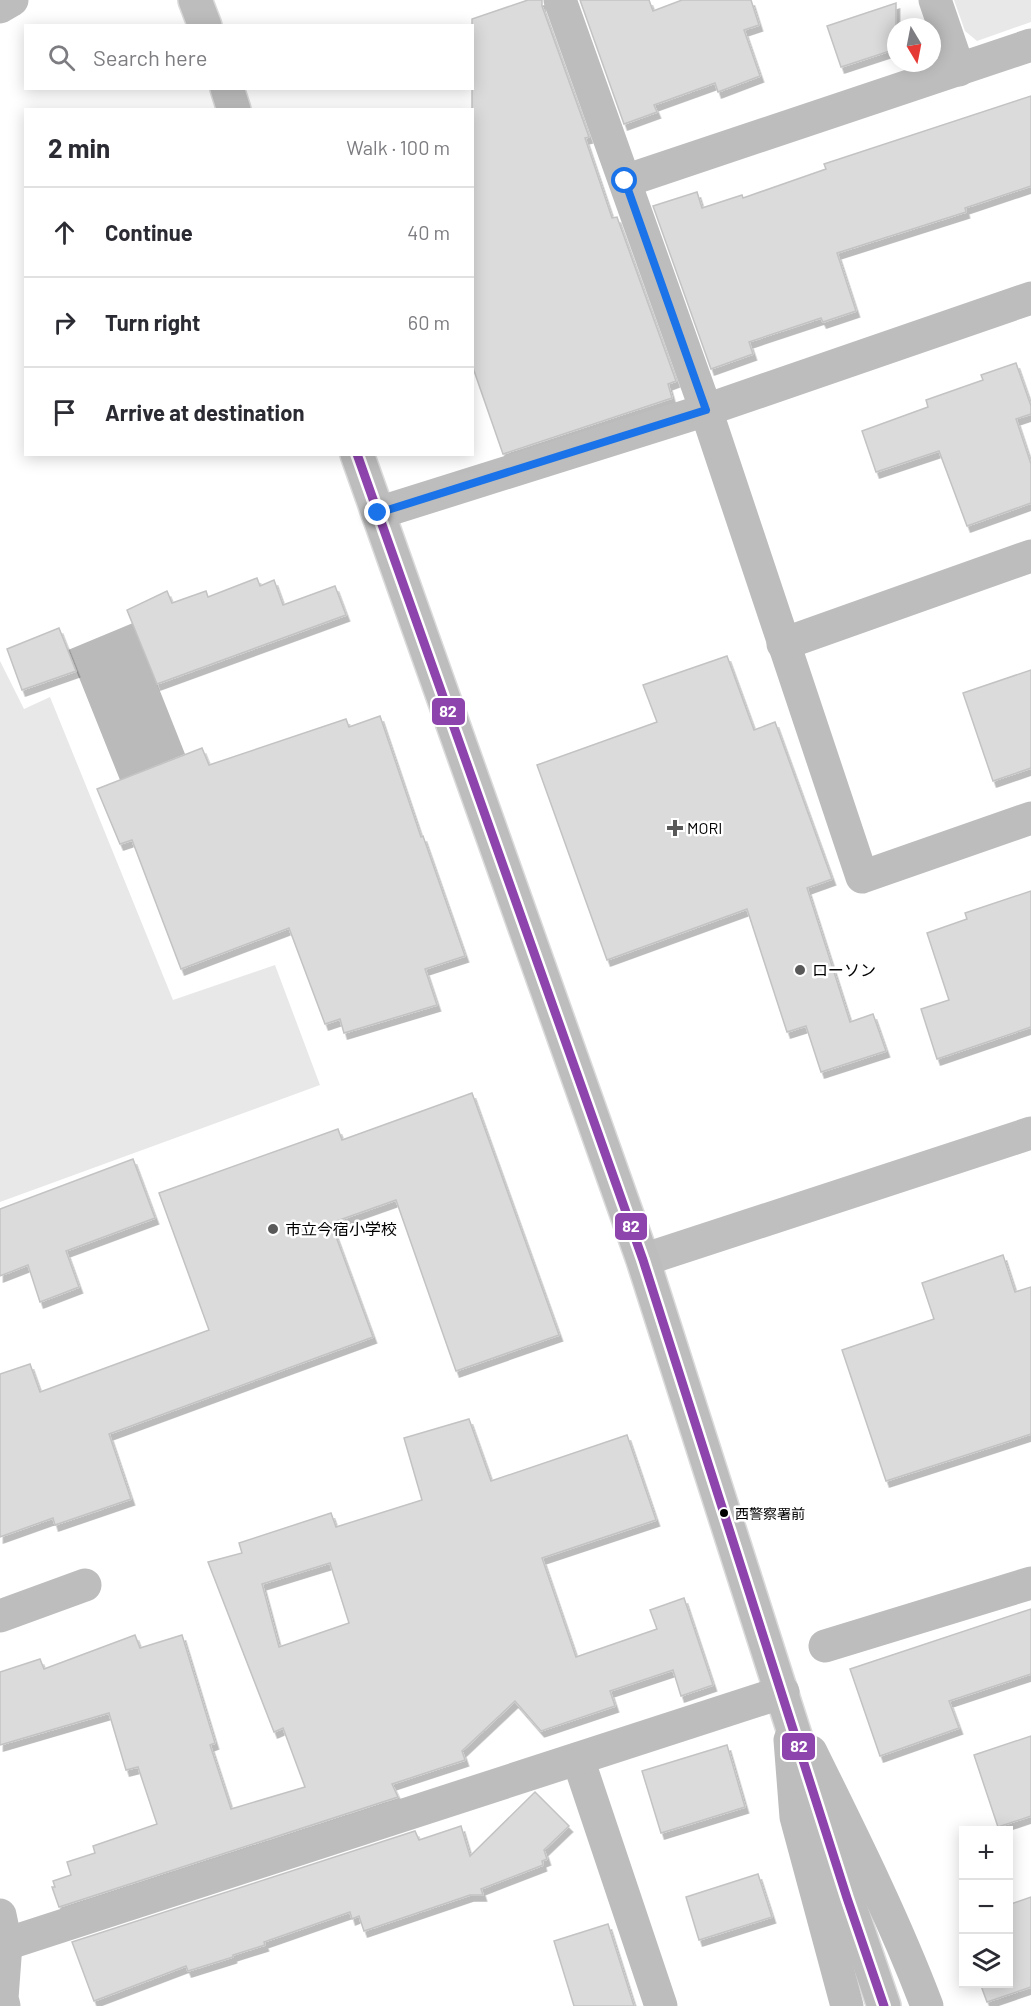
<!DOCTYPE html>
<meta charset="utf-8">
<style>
body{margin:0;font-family:Barlow,"Noto Sans JP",sans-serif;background:#f7f7f7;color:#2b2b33}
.controls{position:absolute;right:18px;bottom:18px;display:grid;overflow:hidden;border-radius:0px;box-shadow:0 3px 15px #0003}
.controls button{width:54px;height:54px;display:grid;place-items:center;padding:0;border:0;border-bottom:2px solid #e1e1e2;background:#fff;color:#2b2b33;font:30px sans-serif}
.compass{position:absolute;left:887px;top:18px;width:54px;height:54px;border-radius:50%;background:#fff;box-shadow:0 3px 15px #0003;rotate:170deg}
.stop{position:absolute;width:18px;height:18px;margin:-14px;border:4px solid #1a73e8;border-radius:50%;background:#fff}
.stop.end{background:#1a73e8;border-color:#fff;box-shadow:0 2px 6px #0008}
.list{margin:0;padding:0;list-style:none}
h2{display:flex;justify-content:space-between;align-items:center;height:78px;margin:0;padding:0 24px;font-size:26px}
h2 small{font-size:20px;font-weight:400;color:#7c7c81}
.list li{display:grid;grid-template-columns:39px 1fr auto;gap:18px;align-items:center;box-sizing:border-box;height:90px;padding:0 24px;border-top:2px solid #e1e1e2}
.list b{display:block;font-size:22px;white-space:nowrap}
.list em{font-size:20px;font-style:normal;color:#7c7c81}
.icon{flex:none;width:33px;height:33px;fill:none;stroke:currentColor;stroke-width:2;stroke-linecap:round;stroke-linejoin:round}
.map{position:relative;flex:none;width:1031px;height:2006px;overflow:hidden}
.search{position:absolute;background:#fff;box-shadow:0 3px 15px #0003;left:24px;top:24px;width:450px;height:66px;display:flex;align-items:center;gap:15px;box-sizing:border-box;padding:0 21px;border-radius:0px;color:#7c7c81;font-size:22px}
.panel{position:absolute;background:#fff;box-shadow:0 3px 15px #0003;left:24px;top:108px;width:450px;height:348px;border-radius:0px}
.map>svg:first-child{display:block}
.green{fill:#e8e8e8}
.water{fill:#bababa}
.building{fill:#dbdbdb;stroke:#c3c3c3;stroke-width:1.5;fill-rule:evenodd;filter:url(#shadow)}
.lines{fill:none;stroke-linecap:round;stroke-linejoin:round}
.highway-casing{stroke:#dbdbdb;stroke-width:36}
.street{stroke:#bdbdbd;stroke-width:33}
.secondary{stroke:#bfbfbf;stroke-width:33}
.highway{stroke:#bdbdbd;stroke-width:33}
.bus-1-casing{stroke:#fff;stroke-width:14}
.bus-1{stroke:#8e44ad;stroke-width:9}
.route{stroke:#1a73e8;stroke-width:8}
.poi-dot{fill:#595959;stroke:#fff;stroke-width:2}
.bus-dot{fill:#000;stroke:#fff;stroke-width:2}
.labels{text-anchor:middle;stroke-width:5;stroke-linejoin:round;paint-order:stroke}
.bus-label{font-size:14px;fill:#000;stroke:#fff;text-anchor:start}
.poi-label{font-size:16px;fill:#000;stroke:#fff;text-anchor:start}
.line-badge{stroke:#fff;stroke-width:2}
.badge-label{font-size:16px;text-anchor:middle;font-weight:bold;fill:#fff}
</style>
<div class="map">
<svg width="1031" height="2006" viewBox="0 0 1031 2006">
<defs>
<filter id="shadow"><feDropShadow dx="3.5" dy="6" stdDeviation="0" flood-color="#0004"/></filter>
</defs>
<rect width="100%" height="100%" fill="#fff"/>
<g class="green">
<polygon points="954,0 1031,0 1031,22 977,41 965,31"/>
<polygon points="0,661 24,709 50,697 173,1000 275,965 320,1085 0,1202"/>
</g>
<polygon class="water" points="133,623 185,754 120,780 68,650"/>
<g class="building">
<polygon points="528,0 542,0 542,6 589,137 585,138 612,218 617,217 676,381 668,384 672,398 503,454 472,365 472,19"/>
<polygon points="580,0 649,0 653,11 682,0 751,0 759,25 744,30 760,76 718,92 715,83 654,105 657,112 624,124"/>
<polygon points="896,3 896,49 841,67 827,26"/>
<polygon points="1031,96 1031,186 965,208 966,212 837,253 856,311 823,322 821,318 749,342 753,354 711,369 653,206 697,192 702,208 742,195 743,198 826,169 824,164"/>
<polygon points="1016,363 1031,406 1031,414 1016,419 1031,464 1031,503 967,526 939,451 876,472 862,431 928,407 926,400 983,380 981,375"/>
<polygon points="257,578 260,586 274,580 283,605 335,586 346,615 157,684 127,610 167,591 172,603 206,591 208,597"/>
<polygon points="59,628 76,671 22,690 7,649"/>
<polygon points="727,656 754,730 775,722 832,879 807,888 850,1022 873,1014 886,1051 821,1072 806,1026 787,1032 747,909 607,960 537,765 657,722 643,685"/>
<polygon points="1031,670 1031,768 993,781 963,693"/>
<polygon points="380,716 421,837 423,836 465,956 425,969 437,1005 344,1033 340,1019 325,1024 289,928 181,969 132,840 120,844 97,789 202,748 209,765 346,719 349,727"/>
<polygon points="1031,891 1031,1027 937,1059 921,1009 949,1000 927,933 967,919 965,913"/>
<polygon points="472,1093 559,1335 456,1371 396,1200 331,1223 373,1337 109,1434 131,1499 55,1525 53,1518 0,1537 0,1374 30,1364 40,1392 209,1330 159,1193 338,1129 342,1140"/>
<polygon points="133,1159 155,1218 66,1251 79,1287 40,1302 28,1265 0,1276 0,1209"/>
<polygon points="1003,1255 1015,1292 1031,1287 1031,1434 886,1481 842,1350 934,1319 922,1283"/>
<path d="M469 1419 491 1481 627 1435 656 1520 542 1558 576 1657 657 1629 650 1610 684 1598 713 1685 681 1696 673 1670 610 1691 615 1706 541 1731 515 1701 462 1751 465 1760 392 1784 398 1797 59 1907 52 1887H55L53 1881 71 1875 67 1862 95 1853 93 1846 157 1824 138 1767 126 1770 109 1713 0 1745V1672L40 1659 44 1669 135 1635 140 1648 182 1635 215 1743 210 1745 231 1809 305 1787 283 1728 274 1732 208 1562 242 1553 239 1543 331 1513 336 1527 422 1500 404 1438ZM330 1563 349 1623 279 1647 262 1584Z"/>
<polygon points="1031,1609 1031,1674 949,1701 959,1728 880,1756 850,1669"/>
<polygon points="1031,1736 1031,1816 998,1827 974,1755"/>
<polygon points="727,1745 745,1807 661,1833 642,1771"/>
<polygon points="535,1792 569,1826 544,1850 547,1859 542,1861 543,1865 481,1889 483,1895 470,1895 364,1931 359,1916 352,1919 350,1912 264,1942 265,1945 233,1955 233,1957 188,1971 186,1966 94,2001 72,1942 415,1831 419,1840 461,1826 470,1856"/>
<polygon points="758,1874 772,1917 699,1940 686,1897"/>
<polygon points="1031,1897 1031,1987 987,2002 980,1983 1008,1983 1008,1905"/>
<polygon points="608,1924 634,2006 574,2006 554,1941"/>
</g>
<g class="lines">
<defs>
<g id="highway">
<polyline points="195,0 205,26"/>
<polyline points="227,88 234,110"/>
<polyline points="357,454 643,1260 847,1898 884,2006"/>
</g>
</defs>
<use href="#highway" class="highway-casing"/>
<g class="street">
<polyline points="560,0 706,410 862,877 1031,818"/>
<polyline points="935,0 959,70"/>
<polyline points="0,7 12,0"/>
<polyline points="625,181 1031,45"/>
<polyline points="378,513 706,410 1031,298"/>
<polyline points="783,644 1031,556"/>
<polyline points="0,1616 85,1585"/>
<polyline points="825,1646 1031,1583"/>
<polyline points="790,1740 796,1817 847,2006"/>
<path d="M811 1752C852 1835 894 1919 927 2006"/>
<polyline points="578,1759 661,2006"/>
<polyline points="0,1915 6,1944 2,1998 4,2006"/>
<polyline points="6,1944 783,1692"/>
</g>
<polyline class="secondary" points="643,1260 1031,1133"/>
<use href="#highway" class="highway"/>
<defs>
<polyline id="bus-1" points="357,454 643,1260 847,1898 884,2006"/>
</defs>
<use href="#bus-1" class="bus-1-casing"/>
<use href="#bus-1" class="bus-1"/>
</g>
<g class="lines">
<polyline class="route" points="378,513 706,410 625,181"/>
</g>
<g class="poi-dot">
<path d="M672 819h6v6h6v6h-6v6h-6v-6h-6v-6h6z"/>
<circle cx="800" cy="970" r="6"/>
<circle cx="273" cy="1229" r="6"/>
</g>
<circle class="bus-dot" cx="724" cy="1513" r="5"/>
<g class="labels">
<g class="bus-label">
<text x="735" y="1519">西警察署前</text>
</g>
<g class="poi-label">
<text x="687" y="834">MORI</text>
<text x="812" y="976">ローソン</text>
<text x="285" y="1235">市立今宿小学校</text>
</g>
</g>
<g class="line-badge">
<rect x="431" y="697" width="35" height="29" rx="6" fill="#8e44ad"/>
<rect x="614" y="1212" width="34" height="29" rx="6" fill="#8e44ad"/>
<rect x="781" y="1732" width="35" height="29" rx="6" fill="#8e44ad"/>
</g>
<g class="badge-label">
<text x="448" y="717">82</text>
<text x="631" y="1232">82</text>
<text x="799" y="1752">82</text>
</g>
</svg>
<div class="controls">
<button>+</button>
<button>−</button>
<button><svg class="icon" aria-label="layers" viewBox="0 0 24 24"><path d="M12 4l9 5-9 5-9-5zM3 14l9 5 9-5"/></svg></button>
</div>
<svg class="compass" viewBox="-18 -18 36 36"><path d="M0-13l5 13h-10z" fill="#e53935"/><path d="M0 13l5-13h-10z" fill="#7c7c81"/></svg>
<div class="stop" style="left:625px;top:181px"></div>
<div class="stop end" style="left:378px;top:513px"></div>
<div class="search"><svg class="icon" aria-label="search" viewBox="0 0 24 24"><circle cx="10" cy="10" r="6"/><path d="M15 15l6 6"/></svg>Search here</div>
<section class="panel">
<h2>2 min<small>Walk · 100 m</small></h2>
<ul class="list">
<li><svg class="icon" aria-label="ahead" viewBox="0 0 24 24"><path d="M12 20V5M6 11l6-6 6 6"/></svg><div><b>Continue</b></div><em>40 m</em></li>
<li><svg class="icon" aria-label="right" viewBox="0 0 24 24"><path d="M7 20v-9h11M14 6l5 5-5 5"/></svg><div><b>Turn right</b></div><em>60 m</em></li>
<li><svg class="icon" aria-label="arrive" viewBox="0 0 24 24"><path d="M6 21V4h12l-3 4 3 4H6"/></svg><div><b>Arrive at destination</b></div></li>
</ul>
</section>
</div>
